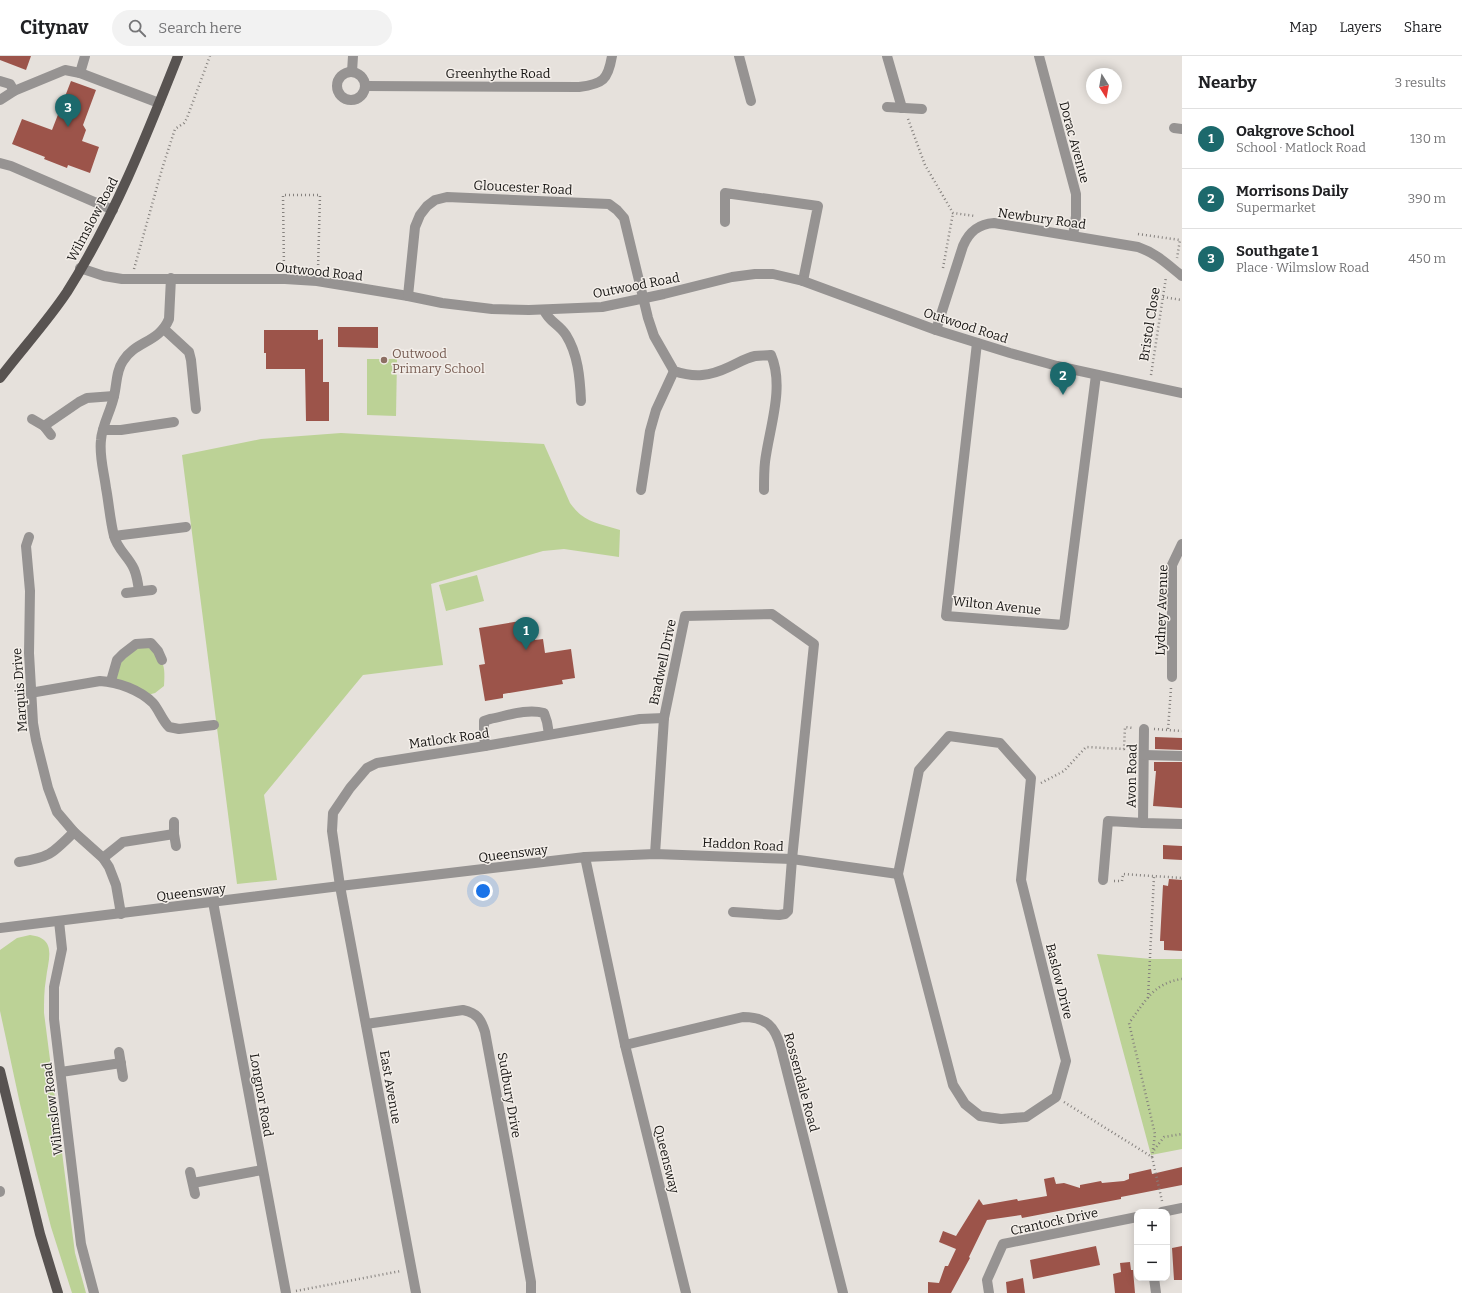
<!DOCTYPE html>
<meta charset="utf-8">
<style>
body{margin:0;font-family:Bitter,serif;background:#f2f2f2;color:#202124}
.controls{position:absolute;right:12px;bottom:12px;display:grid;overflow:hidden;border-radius:8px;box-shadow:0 2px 10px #0003}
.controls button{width:36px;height:36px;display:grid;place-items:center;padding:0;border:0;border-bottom:1px solid #e0e0e0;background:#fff;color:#202124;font:20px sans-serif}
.compass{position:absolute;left:1086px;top:12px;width:36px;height:36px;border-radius:50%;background:#fff;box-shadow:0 2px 10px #0003;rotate:169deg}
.you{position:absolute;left:483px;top:835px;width:14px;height:14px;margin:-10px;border:3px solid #fff;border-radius:50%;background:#1a73e8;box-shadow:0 0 0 6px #1a73e833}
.badge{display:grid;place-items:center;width:26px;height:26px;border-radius:50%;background:#1c696c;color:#fff;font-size:13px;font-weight:700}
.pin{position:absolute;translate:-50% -33px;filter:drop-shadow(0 1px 2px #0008)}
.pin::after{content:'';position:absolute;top:21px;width:14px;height:12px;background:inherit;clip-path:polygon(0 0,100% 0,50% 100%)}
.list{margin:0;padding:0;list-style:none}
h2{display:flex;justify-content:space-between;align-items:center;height:52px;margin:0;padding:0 16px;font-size:17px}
h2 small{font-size:13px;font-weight:400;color:#757577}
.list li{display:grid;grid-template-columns:26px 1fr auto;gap:12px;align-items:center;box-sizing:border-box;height:60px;padding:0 16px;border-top:1px solid #e0e0e0}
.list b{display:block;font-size:15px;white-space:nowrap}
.list p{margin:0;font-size:13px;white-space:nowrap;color:#757577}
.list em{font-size:13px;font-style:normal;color:#757577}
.icon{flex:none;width:22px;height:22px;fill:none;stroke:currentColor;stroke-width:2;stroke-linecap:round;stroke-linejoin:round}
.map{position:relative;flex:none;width:1182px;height:1237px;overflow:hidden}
header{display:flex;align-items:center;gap:24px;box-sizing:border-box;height:56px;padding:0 20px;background:#fff;border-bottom:1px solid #e0e0e0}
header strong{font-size:19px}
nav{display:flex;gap:22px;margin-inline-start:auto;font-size:14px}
.search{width:280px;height:36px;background:#f2f2f2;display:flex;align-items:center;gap:10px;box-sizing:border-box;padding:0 14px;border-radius:22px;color:#757577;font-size:15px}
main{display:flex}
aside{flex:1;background:#fff}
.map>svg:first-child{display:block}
.green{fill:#bcd296}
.building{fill:#9c544a}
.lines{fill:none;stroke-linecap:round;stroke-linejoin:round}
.path{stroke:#85817e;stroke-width:2.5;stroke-dasharray:1 3;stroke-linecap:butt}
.minor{stroke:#969392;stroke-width:10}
.major{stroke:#585351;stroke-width:10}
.education-dot{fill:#8d6e63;stroke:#f3eee9;stroke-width:1.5}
.labels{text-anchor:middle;stroke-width:3;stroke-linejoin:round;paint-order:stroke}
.street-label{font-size:13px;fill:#171513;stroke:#f3eee9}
.education-label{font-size:13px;fill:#785e54;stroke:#f3eee9;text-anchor:start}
</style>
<header>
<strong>Citynav</strong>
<div class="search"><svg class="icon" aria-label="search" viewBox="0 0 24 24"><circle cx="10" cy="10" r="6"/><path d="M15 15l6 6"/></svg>Search here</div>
<nav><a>Map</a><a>Layers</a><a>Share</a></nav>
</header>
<main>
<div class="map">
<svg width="1182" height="1237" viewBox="0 0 1182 1237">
<rect width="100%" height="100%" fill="#e6e1dc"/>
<g class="green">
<polygon points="367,303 397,303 396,360 367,359"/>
<path d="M341 377 544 388 570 447C573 451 577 456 581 459 591 467 607 470 620 474L619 501 564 493 543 495 431 528 443 609 363 619 264 739 277 824 237 828 182 399 261 383Z"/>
<polygon points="477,519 484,545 446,555 439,529"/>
<path d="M143 587C162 603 166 604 164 630L155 637 144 640 111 625 114 612Z"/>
<path d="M30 879C58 882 48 904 46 923 44 934 44 945 44 957L75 1197 86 1237H72L51 1171 36 1113 20 1048 5 978 0 955V894L17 882Z"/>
<polygon points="1097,898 1151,903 1182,903 1182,1093 1151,1099"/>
</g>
<g class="building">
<polygon points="0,0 31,0 26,14 0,4"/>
<polygon points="71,25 96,34 83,69 86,74 82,85 99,91 90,117 68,109 67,112 44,103 45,101 12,88 22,63 52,74"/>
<polygon points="338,271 378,271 378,292 338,291"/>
<polygon points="264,274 318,274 318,284 323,283 323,326 329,326 329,365 306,365 305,313 266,313 266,297 264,297"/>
<polygon points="532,563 535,584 543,583 545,597 571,593 575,622 562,624 563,628 503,638 503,642 485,645 479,609 485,608 479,572"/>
<polygon points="1155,681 1182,682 1182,694 1155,693"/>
<polygon points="1154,706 1182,706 1182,752 1153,750 1156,715 1154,715"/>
<polygon points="1163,789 1182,790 1182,804 1163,803"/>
<polygon points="1169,823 1182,824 1182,895 1164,894 1164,885 1160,885 1163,829 1168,830"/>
<polygon points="1182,1111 1182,1129 1121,1141 1121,1143 1022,1162 1021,1159 987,1164 969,1201 970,1202 951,1237 928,1237 928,1226 939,1227 945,1210 948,1210 956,1193 939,1186 943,1175 956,1180 979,1143 983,1149 1017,1143 1018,1145 1047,1140 1044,1123 1054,1121 1056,1128 1064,1127 1080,1132 1080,1129 1101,1125 1102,1127 1124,1125 1129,1123 1129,1118 1151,1113 1152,1118"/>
<polygon points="1096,1190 1100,1209 1033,1223 1030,1204"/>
<polygon points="1182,1190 1182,1224 1174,1224 1172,1192"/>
<polygon points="1130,1206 1131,1214 1133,1214 1135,1237 1115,1237 1113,1218 1121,1216 1120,1207"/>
<polygon points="1023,1222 1025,1237 1007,1237 1006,1226"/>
</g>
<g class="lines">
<g class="path">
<polyline points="908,63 925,109 953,157 975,160"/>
<polyline points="1138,178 1180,184 1177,202"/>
<polyline points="943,212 953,157"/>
<polyline points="134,213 162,113 175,73 184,67 187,62 210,0"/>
<polyline points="284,213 283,139 320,139 318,214"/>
<polyline points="1163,241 1182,244"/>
<polyline points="1151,319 1166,221"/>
<polyline points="1171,632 1168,674 1182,675"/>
<polyline points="1154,673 1168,674"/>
<polyline points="1041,727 1064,715 1086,691 1124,693 1125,671 1133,672"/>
<polyline points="1114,825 1122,825 1123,818 1182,822"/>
<polyline points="1148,942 1154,820"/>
<polyline points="1064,1046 1152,1101 1162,1145"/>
<polyline points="1154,1094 1164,1081 1182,1078"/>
<path d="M1152 1101 1155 1078 1129 967C1145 946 1153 927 1182 923"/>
<polyline points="296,1235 401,1215"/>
</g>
<g class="minor">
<polyline points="739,0 751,45"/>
<polyline points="887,0 902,52"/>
<polyline points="1039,0 1076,138 1076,160 1073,180"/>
<polyline points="352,16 353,0"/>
<circle cx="351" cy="30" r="14"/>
<polyline points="80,17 85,0"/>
<polyline points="0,25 10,28 14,35"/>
<path d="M365 30 579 31C603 28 608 24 612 0"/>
<polyline points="0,44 14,35 65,14 80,17 159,47"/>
<polyline points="887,51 922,53"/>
<polyline points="1174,72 1182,73"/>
<polyline points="0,107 11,110 113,154"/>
<polyline points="725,166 725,137 818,150 803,225"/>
<polyline points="80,212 104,220 122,223 285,223 317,225 408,240 442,247 492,253 529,254 602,251 664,238 732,221 755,218 773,218 803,225 936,274 1010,297 1057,310 1182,337"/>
<path d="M408 240 415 171 420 159 427 150 435 144 447 141 609 148 617 154 624 162 648 262 654 280 674 315C695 322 710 320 729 311 738 307 746 302 755 300 760 299 766 300 771 299 785 331 769 373 765 406 764 415 764 425 764 434"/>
<path d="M544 254C549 266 559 268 566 279 578 298 580 322 581 345"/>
<polyline points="164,273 189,296 191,304 196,353"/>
<path d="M936 274 963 190C969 176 978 168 994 167L1138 191C1156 197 1168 209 1182 220"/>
<polyline points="977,287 946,560 1064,569 1096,319"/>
<polyline points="32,363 44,370 51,379"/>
<polyline points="44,370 79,346 87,342 114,340"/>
<polyline points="103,374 121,374 174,366"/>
<polyline points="641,434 650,375 656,354 674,315"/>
<polyline points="114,480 186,471"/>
<polyline points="29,481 26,490 30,535 29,597 33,667 36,684 48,732 57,756 74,776 103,802 109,811 116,829 121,858"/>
<path d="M139 535C138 527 137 520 134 513 129 501 117 493 114 480 110 464 109 448 106 432 104 416 99 400 101 384 102 369 111 355 114 340 117 328 116 315 123 305 135 285 159 287 169 263L171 222"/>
<polyline points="126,537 152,534"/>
<polyline points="1172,621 1172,509 1182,488"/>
<polyline points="111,625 117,604 123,598 136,588 151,587 158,595 162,604"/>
<path d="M30 637 100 625C118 626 140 634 153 647 159 654 162 664 169 671L179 673 214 669"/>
<polyline points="1144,673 1143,767 1182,768"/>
<polygon points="949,680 1000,687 1031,722 1021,824 1066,1005 1056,1041 1026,1061 1001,1063 980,1060 965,1048 953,1029 898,818 919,714"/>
<path d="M485 690 484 677V665L490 663C506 660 527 652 544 657L547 666 549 678"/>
<polyline points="1144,699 1182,700"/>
<polyline points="174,766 174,778 176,790"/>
<polyline points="655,798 664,662 685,560 772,558 814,588 792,803 788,855 785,858 779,859 733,856"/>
<polyline points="585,801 655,798 792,803 898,818"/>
<polyline points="103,802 123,786 174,778"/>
<path d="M19 806C50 801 52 798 74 776"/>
<polyline points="1103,824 1108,765 1143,767"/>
<polyline points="213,846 286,1237"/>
<polyline points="59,865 62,893 54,931 54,963 81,1188 94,1237"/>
<polyline points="0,872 340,830 585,801 625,989 686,1237"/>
<path d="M366 968 463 954C477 957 481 963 485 976L531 1226V1237"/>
<path d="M625 989 743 961C766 961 775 970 781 992L843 1237"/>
<polyline points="119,996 123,1021"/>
<polyline points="61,1016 121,1007"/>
<polyline points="190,1116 195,1138"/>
<polyline points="193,1127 262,1114"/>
<polyline points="0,1135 0,1136"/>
<polyline points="1162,1156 1182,1152"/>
<polyline points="1154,1222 1156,1237"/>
<polyline points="416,1237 340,830 332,775 333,757 350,732 367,712 377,707 485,690 640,663 664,662"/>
<polyline points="989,1237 987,1224 1003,1188 1137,1161"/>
</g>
<g class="major">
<path d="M0 322C22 293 47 266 67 236 114 162 146 81 178 0"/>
<polyline points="0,1015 40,1178 58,1237"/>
</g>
</g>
<circle class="education-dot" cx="384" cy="304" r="4"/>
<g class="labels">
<g class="street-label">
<text x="498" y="22">Greenhythe Road</text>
<text transform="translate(1075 86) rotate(75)" y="5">Dorac Avenue</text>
<text transform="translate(523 131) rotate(3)" y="5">Gloucester Road</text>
<text transform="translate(1042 162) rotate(8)" y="5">Newbury Road</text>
<text transform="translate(92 163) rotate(-62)" y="5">Wilmslow Road</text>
<text transform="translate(319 215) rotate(6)" y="5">Outwood Road</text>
<text transform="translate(636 229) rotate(-11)" y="5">Outwood Road</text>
<text transform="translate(1149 268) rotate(-81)" y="5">Bristol Close</text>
<text transform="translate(966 269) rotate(18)" y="5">Outwood Road</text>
<text transform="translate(997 549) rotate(6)" y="5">Wilton Avenue</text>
<text transform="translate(1161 554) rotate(-88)" y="5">Lydney Avenue</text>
<text transform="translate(662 606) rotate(-78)" y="5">Bradwell Drive</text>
<text transform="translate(19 634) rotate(-94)" y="5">Marquis Drive</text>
<text transform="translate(449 682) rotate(-8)" y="5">Matlock Road</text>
<text transform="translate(1131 720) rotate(-89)" y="5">Avon Road</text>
<text transform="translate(743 788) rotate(3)" y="5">Haddon Road</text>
<text transform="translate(513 797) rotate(-7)" y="5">Queensway</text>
<text transform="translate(191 836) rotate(-7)" y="5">Queensway</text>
<text transform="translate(1060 925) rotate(76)" y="5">Baslow Drive</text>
<text transform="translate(802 1026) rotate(75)" y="5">Rossendale Road</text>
<text transform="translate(391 1031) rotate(80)" y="5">East Avenue</text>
<text transform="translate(262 1039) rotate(80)" y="5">Longnor Road</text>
<text transform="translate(510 1039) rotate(80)" y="5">Sudbury Drive</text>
<text transform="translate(52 1053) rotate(-97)" y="5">Wilmslow Road</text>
<text transform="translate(667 1103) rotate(76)" y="5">Queensway</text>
<text transform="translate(1054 1165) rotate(-12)" y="5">Crantock Drive</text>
</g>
<g class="education-label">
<text x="392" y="302">Outwood<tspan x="392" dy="15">Primary School</tspan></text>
</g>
</g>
</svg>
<div class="controls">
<button>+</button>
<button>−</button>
</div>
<svg class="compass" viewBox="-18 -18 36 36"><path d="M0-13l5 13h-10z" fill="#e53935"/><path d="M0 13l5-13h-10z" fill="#757577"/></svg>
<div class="you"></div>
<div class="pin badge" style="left:526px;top:594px">1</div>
<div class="pin badge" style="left:1063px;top:339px">2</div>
<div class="pin badge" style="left:68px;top:71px">3</div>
</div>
<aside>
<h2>Nearby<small>3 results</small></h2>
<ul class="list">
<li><span class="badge">1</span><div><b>Oakgrove School</b><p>School · Matlock Road</p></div><em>130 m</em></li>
<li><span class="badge">2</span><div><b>Morrisons Daily</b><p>Supermarket</p></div><em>390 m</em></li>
<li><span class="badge">3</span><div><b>Southgate 1</b><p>Place · Wilmslow Road</p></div><em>450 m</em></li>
</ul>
</aside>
</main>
